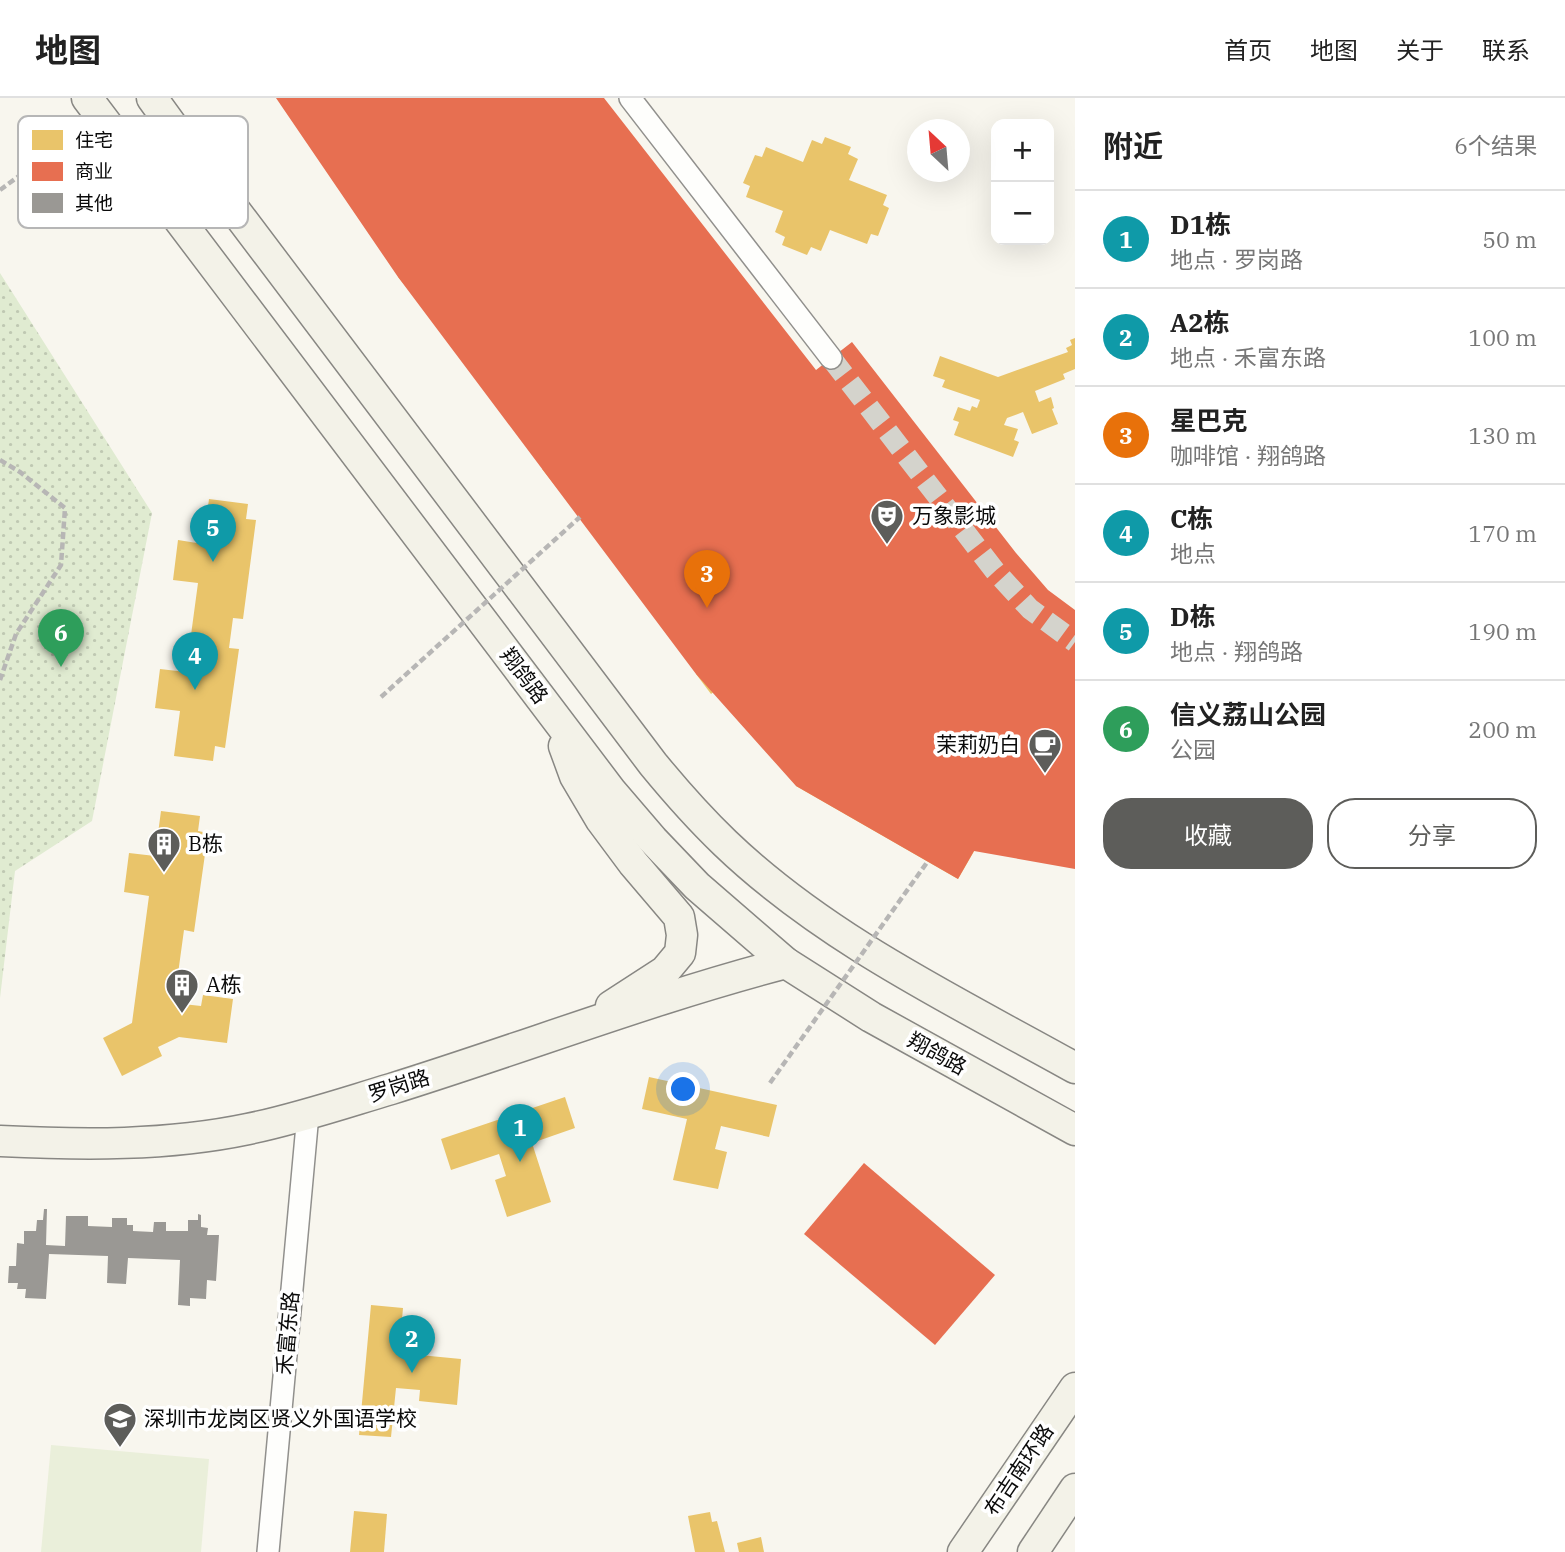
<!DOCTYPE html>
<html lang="zh">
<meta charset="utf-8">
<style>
body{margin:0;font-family:"IBM Plex Serif","Noto Sans SC",serif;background:#f2f2f2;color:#222}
.controls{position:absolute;right:21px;top:21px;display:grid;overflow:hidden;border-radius:14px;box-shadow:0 7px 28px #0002}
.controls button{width:63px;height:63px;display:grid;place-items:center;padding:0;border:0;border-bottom:2px solid #e0e0e0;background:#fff;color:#222;font:35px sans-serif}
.compass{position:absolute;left:907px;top:21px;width:63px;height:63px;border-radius:50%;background:#fff;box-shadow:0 7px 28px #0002;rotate:334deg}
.you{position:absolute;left:684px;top:992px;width:24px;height:24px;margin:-18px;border:5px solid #fff;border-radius:50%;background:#1a73e8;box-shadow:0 0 0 10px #1a73e833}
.badge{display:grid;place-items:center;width:46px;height:46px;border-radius:50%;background:#5d5d5a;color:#fff;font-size:23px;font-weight:700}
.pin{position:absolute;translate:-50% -58px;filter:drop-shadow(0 2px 4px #0008)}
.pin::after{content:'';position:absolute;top:37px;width:24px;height:21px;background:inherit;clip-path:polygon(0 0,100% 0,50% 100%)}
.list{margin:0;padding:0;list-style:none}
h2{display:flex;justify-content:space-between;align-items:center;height:91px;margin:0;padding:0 28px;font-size:30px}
h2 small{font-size:23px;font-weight:400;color:#767676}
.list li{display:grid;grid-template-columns:46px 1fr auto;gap:21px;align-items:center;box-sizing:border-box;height:98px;padding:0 28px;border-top:2px solid #e0e0e0}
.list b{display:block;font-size:26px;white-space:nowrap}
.list p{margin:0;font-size:23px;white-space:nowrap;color:#767676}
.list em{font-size:23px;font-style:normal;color:#767676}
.actions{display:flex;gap:14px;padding:21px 28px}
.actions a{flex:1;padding:16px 0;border:2px solid #5d5d5a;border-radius:28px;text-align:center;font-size:24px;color:#5d5d5a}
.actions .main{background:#5d5d5a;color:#fff}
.map{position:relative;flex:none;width:1075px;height:1454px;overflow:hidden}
header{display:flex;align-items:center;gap:42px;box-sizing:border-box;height:98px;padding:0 35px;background:#fff;border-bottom:2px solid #e0e0e0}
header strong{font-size:33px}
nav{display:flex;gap:38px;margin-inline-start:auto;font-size:24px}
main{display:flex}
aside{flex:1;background:#fff}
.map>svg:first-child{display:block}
.grass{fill:url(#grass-dots)}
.pitch{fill:#eaefda}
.homes{fill:#e9c46a}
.shops{fill:#e76f51}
.building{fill:#9a9894}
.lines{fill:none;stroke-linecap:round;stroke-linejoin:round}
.street-tunnel{stroke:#d4d3cc;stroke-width:21;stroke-dasharray:21 10;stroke-linecap:butt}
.street-casing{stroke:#91908d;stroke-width:24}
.secondary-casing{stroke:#888783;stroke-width:33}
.path{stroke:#b7b6b5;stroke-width:4.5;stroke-dasharray:7 3.5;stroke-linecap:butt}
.street{stroke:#fefefc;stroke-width:21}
.secondary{stroke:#f3f2e8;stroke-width:30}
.path-bridge{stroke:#b7b6b5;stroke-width:4.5;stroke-dasharray:7 3.5;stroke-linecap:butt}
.labels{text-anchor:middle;stroke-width:7;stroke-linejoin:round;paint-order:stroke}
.poi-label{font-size:21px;fill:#0a0a0a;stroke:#fff;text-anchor:start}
.street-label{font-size:21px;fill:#0a0a0a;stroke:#fff}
.key{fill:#fff;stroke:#b6b6b6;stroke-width:2}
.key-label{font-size:19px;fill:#0a0a0a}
</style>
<header>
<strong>地图</strong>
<nav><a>首页</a><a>地图</a><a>关于</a><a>联系</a></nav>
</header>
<main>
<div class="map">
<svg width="1075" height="1454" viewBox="0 0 1075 1454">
<defs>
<pattern id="grass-dots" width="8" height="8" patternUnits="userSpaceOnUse" patternTransform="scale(1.75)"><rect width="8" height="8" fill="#e0ebd1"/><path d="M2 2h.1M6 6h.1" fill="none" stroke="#bfc8b2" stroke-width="1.8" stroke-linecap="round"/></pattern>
</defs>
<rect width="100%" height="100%" fill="#f8f6ee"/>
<polygon class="grass" points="0,175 152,415 92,723 15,773 0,900"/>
<polygon class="pitch" points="51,1347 209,1361 201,1454 41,1454"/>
<g class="homes">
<polygon points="825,39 851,49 848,56 858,61 849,82 887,97 883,107 889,110 878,138 871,136 867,146 830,132 821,153 811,149 807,157 782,147 785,139 775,134 783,113 746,99 750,88 743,85 755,57 762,59 766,49 803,64 812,42 822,46"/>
<polygon points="421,58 472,121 476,117 491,136 414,198 398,179 403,175 353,112"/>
<polygon points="1075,240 1075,271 1063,276 1065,281 1035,293 1039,304 1051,299 1054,310 1052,311 1058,326 1032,336 1023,314 1007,320 1004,327 1018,331 1014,342 1019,344 1013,359 954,337 959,324 953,322 958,309 970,313 972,308 977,310 980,302 942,289 945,282 933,278 940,258 998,279 1068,254 1066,250 1072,247 1070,242"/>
<polygon points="565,250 615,313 620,309 635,328 557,390 542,371 547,367 497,304"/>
<polygon points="209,401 248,406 246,421 256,422 243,521 233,520 229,550 239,551 225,650 215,648 213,663 174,658 180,613 155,610 160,571 186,574 198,485 173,482 178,442 203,446"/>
<polygon points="719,456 769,519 774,515 789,534 711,596 696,576 700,573 650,509"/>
<polygon points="826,636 988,729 958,781 796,688"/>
<polygon points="161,713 200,718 198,733 208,735 194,834 184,832 174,905 201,908 203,897 233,901 227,945 179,939 158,949 162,958 122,978 103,940 132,925 149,798 124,794 129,755 155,758"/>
<polygon points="649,979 777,1007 769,1039 721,1028 715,1051 727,1054 718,1091 673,1082 687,1021 642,1011"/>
<polygon points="565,999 575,1030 532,1045 551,1104 507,1119 495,1082 506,1078 499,1056 451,1072 441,1041"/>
<polygon points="371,1207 403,1210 399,1255 461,1261 457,1307 419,1303 420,1292 396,1290 391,1339 359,1337"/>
<polygon points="354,1413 387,1416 384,1454 350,1454"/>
<polygon points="710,1414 712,1424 717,1423 725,1454 695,1454 688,1418"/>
<polygon points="761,1439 764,1454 739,1454 737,1445"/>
</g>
<g class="shops">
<polygon points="276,0 604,0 816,272 852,244 1016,455 1048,492 1075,512 1075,771 974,753 958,781 796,688 696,576 398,179"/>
<polygon points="864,1065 995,1177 935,1247 804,1136"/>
</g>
<polygon class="building" points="44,1111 47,1111 46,1147 65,1148 66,1118 88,1118 88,1128 112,1129 112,1120 127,1120 127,1127 133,1127 133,1133 153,1134 154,1124 166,1124 166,1133 188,1133 188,1122 198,1122 198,1116 201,1117 201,1129 208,1130 207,1137 219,1137 216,1183 207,1182 206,1201 190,1200 190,1208 178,1207 180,1162 128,1160 126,1186 107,1185 108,1158 49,1156 46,1201 25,1200 26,1191 17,1191 18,1185 8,1185 9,1168 16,1168 17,1145 24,1146 24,1133 36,1133 37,1122 43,1122"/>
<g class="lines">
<polyline class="street-tunnel" points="831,260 995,473 1030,511 1075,544"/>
<defs>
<g id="street">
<polyline points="630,0 831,260"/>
<polyline points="268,1454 308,1016"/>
</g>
<g id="secondary">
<polyline points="87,0 611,693 653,742 697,788 786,865 871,919 1075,1032"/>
<path d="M152 0 194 58 653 666C676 694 699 720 725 745 825 841 955 903 1075 970"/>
<polyline points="564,648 575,678 601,722 633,765 679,819 682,837 680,855 665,873 611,908"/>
<path d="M0 1043C83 1047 167 1048 248 1031 297 1021 344 1005 391 991 523 950 652 900 786 865"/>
<polyline points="963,1454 1075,1290"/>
<polyline points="1033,1454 1075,1391"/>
</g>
</defs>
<use href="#street" class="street-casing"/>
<use href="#secondary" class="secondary-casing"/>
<g class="path">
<polyline points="0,92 81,32"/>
<polyline points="0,362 20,374 65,410 61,467 16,536 0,582"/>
</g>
<use href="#street" class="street"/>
<use href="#secondary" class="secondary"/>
<g class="path-bridge">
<polyline points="381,599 580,419"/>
<polyline points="770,985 928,763"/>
</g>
</g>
<defs>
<symbol id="theatre-pin" viewBox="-11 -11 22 30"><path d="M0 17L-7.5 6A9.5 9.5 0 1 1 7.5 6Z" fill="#5d5d5a" stroke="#fff"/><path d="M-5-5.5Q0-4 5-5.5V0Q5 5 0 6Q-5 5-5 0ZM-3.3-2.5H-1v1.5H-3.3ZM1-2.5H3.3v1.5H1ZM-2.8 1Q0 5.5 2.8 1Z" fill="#fff"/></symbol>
<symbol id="cafe-pin" viewBox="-11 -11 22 30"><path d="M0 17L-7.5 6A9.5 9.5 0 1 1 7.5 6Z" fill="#5d5d5a" stroke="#fff"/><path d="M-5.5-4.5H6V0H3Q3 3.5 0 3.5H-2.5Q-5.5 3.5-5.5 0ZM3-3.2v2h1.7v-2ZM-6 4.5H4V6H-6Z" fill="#fff"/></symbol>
<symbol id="building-pin" viewBox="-11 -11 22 30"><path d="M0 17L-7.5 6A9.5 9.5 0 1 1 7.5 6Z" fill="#5d5d5a" stroke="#fff"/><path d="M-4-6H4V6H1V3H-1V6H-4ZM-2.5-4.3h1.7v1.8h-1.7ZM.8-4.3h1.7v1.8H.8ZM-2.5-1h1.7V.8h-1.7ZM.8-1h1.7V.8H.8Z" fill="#fff"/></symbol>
<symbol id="school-pin" viewBox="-11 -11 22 30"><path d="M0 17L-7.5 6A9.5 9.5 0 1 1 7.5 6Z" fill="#5d5d5a" stroke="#fff"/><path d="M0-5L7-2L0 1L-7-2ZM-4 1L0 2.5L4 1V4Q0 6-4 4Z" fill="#fff"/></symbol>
</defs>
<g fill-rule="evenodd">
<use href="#theatre-pin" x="868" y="399" width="38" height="52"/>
<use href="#cafe-pin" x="1026" y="628" width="38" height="52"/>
<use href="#building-pin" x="145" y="727" width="38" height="52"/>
<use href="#building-pin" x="163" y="868" width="38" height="52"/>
<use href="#school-pin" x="101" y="1302" width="38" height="52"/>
</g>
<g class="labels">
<g class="poi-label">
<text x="912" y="425">万象影城</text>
<text x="1020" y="654" text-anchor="end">茉莉奶白</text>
<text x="188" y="753">B栋</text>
<text x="206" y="894">A栋</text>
<text x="144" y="1328">深圳市龙岗区贤义外国语学校</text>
</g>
<g class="street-label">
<text transform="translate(524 578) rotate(53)" y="7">翔鸽路</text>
<text transform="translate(937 956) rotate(29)" y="7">翔鸽路</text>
<text transform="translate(399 988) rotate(-17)" y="7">罗岗路</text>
<text transform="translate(288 1235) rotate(-85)" y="7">禾富东路</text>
<text transform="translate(1019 1372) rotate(-56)" y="7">布吉南环路</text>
</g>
</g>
<rect x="18" y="18" width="230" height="112" rx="10" class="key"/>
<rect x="32" y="32" width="31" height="20" fill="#e9c46a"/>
<rect x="32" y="64" width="31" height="19" fill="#e76f51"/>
<rect x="32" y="95" width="31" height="20" fill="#9a9894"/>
<g class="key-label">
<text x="75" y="49">住宅</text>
<text x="75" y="80">商业</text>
<text x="75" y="112">其他</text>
</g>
</svg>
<div class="controls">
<button>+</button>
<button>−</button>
</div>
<svg class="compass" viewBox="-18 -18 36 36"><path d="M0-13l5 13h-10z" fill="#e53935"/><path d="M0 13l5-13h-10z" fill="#767676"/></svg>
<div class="you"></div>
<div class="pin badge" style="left:520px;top:1064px;background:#0f9aa8">1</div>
<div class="pin badge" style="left:412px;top:1275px;background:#0f9aa8">2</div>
<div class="pin badge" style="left:707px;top:510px;background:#e8710a">3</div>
<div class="pin badge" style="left:195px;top:592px;background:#0f9aa8">4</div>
<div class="pin badge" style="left:213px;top:464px;background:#0f9aa8">5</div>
<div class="pin badge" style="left:61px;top:569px;background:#2e9e5b">6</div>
</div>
<aside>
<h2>附近<small>6个结果</small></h2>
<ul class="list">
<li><span class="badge" style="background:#0f9aa8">1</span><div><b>D1栋</b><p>地点 · 罗岗路</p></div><em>50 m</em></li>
<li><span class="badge" style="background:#0f9aa8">2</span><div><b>A2栋</b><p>地点 · 禾富东路</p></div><em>100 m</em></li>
<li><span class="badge" style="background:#e8710a">3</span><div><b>星巴克</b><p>咖啡馆 · 翔鸽路</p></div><em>130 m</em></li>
<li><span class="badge" style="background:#0f9aa8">4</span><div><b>C栋</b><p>地点</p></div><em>170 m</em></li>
<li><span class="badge" style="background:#0f9aa8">5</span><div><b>D栋</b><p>地点 · 翔鸽路</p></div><em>190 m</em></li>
<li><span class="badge" style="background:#2e9e5b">6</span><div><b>信义荔山公园</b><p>公园</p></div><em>200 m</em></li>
</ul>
<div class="actions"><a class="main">收藏</a><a>分享</a></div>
</aside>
</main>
